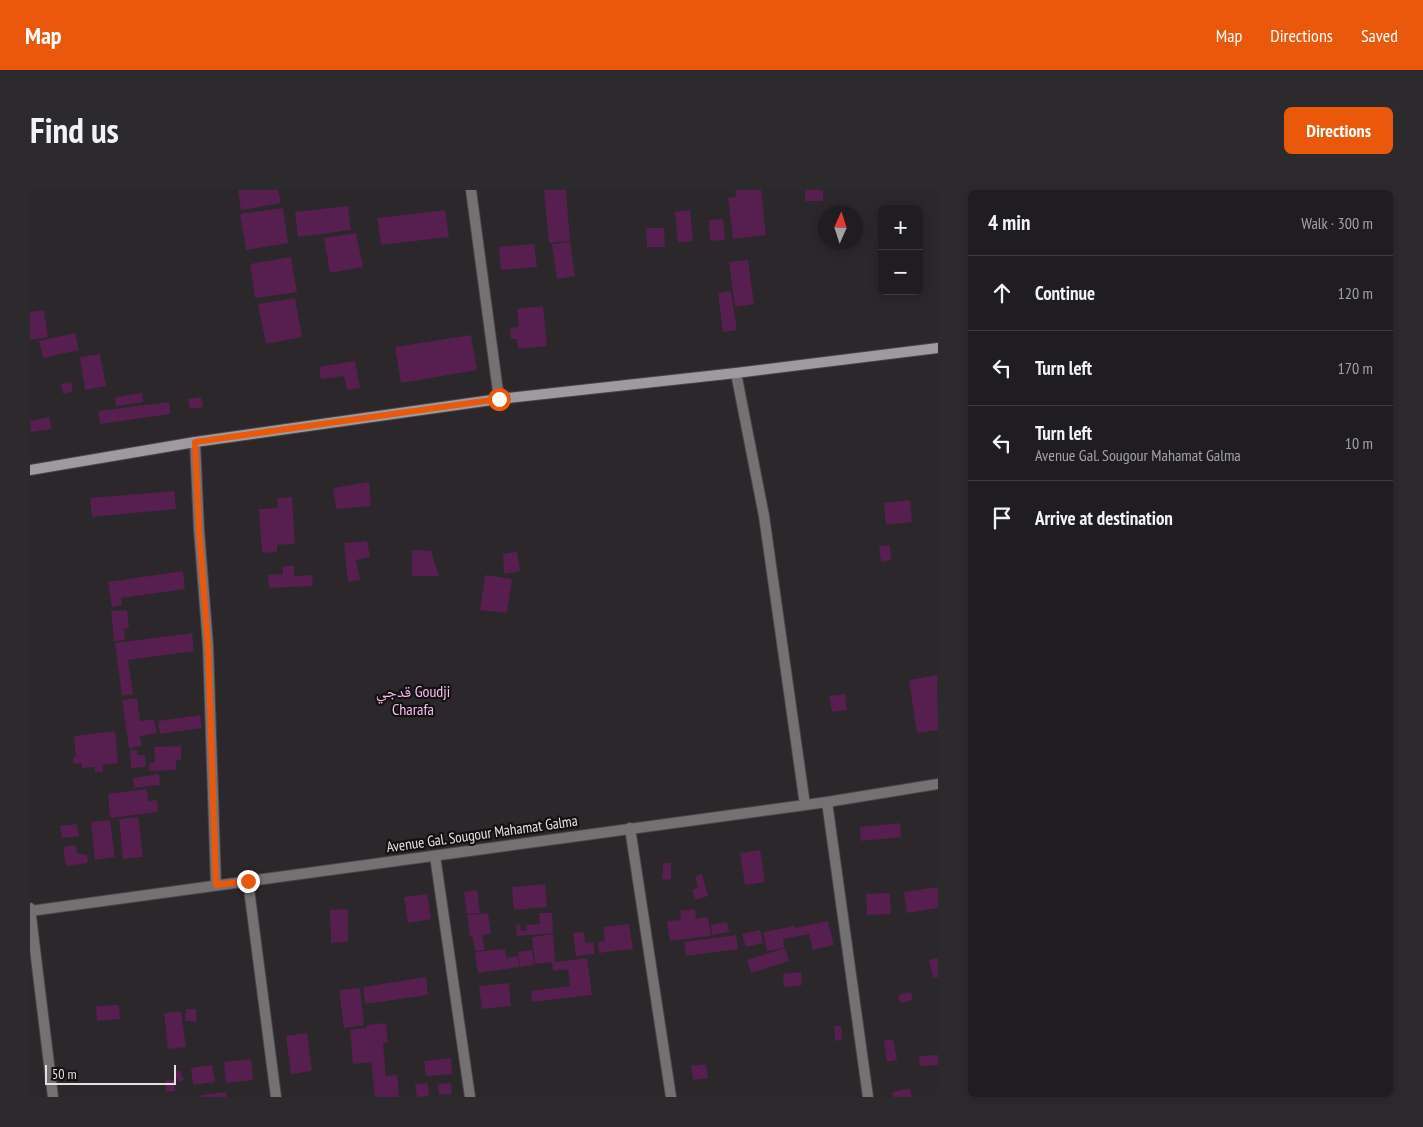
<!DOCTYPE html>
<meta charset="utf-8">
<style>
body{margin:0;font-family:"PT Sans Narrow","Noto Naskh Arabic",sans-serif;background:#2d2a2d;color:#f1f3f6}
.controls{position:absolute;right:15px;top:15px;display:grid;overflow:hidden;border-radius:8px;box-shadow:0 2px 12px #0003}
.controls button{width:45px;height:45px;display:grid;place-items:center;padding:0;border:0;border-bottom:1px solid #3d3b3e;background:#201d20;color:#f1f3f6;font:25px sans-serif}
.compass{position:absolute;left:788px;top:15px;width:45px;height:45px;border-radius:50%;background:#201d20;box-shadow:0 2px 12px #0003;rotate:3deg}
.scale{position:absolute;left:15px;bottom:12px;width:131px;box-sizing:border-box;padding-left:5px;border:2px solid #e3e0e2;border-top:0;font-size:14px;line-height:18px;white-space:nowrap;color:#e3e0e2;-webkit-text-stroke:4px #131112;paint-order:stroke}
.stop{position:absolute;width:15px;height:15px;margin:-11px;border:4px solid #ea580c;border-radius:50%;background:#fff}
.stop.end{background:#ea580c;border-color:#fff;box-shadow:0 1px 5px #0008}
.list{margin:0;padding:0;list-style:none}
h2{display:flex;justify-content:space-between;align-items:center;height:65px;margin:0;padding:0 20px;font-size:21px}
h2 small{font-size:16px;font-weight:400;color:#a2a2a5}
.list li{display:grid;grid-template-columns:32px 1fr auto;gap:15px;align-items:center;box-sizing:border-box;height:75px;padding:0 20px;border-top:1px solid #3d3b3e}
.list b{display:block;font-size:19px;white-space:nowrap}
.list p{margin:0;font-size:16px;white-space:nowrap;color:#a2a2a5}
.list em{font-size:16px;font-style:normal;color:#a2a2a5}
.icon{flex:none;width:28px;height:28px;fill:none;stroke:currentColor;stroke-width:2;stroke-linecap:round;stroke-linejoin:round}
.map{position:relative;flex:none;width:908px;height:907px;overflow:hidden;border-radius:8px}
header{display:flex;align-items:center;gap:30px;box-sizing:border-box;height:70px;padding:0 25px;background:#ea580c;color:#fff}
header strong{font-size:24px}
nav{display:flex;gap:28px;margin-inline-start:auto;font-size:18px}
.intro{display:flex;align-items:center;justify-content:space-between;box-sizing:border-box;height:120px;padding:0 30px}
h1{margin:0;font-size:35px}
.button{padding:12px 22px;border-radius:8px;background:#ea580c;color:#fff;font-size:18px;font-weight:700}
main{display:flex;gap:30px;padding:0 30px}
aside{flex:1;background:#201d20;border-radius:8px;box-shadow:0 2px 12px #0003}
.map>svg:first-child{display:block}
.building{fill:#561f50}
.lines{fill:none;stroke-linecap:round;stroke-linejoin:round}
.street-casing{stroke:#484548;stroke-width:12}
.secondary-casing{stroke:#484548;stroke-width:12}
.street{stroke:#747173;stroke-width:10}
.secondary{stroke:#9e9b9e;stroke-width:10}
.route{stroke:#ea580c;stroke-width:6}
.labels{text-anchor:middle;stroke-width:4.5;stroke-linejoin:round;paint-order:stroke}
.street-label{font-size:15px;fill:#e3e0e2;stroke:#131112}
.neighbourhood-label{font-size:16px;fill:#fcbcf1;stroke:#131112}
</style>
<header>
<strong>Map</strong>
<nav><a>Map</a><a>Directions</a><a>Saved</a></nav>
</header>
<div class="intro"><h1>Find us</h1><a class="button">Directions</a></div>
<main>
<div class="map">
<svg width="908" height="907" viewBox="0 0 908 907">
<rect width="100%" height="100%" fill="#2b272b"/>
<g class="building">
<polygon points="208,0 248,0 251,13 211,20"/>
<polygon points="514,0 536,0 540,51 519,53"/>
<polygon points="705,0 731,0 736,45 703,49 698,8 706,7"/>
<rect x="775" y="0" width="18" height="11"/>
<polygon points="318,16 321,40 268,47 265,22"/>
<polygon points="253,18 258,53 216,60 210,24"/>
<polygon points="415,20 419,47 351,55 347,28"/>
<polygon points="660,20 663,51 648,53 645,22"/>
<polygon points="693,29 695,50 680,51 679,30"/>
<polygon points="616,38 634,38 635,57 617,57"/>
<polygon points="326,43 333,77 300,83 294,48"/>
<polygon points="540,52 545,86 527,89 522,54"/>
<polygon points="504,54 507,77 471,80 469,57"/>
<polygon points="261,67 267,102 225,108 220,74"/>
<polygon points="718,70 724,114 705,117 699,72"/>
<polygon points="701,101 707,140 693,142 688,103"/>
<polygon points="265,108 272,147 236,154 228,114"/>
<polygon points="513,116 517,156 488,159 487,149 481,149 480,138 489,137 487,119"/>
<polygon points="14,120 18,147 0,150 0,122"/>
<polygon points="45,143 49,160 13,168 9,151"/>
<polygon points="441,145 447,180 371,193 365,157"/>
<polygon points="70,164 76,196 55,200 50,167"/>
<polygon points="325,171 330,198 317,200 314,186 291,189 289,177"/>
<polygon points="41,192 43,201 33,204 31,194"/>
<polygon points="112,203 113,212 86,216 85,207"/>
<polygon points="171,207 173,217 160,219 158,209"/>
<polygon points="139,212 140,224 70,234 68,221"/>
<polygon points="19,227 22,239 1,242 0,231"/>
<polygon points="339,292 341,316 306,319 303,298"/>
<polygon points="144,301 146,319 62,327 60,308"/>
<polygon points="262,307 265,354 247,355 247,362 232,363 229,319 248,318 247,308"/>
<polygon points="880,310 882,332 856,335 854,313"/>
<polygon points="337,351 340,367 326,370 330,390 318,392 314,353"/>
<polygon points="860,355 861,370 851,372 849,356"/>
<polygon points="382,360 401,361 409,386 382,386"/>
<polygon points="487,362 490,381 474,384 473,364"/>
<polygon points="253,376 264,376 264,386 282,385 283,396 239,398 238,385 253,384"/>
<polygon points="153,381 155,399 91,408 92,415 82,417 78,392"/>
<polygon points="455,385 482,389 477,423 450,420"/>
<polygon points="97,420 99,438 94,439 95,450 84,451 81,421"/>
<polygon points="162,443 164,461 98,470 103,504 92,506 85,453"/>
<polygon points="907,485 908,540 887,543 879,490"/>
<polygon points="815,504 817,520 802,522 799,506"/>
<polygon points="107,508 110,531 124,529 127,543 110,546 112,556 99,558 92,510"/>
<polygon points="170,525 172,538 130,544 128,531"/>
<polygon points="85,541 88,573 72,575 73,582 65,582 65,577 52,578 52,573 44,574 43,567 46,567 44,546"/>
<polygon points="151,556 151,569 146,571 146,580 119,581 119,573 125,572 124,557"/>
<polygon points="100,560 107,560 107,565 115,565 116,577 101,578"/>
<polygon points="129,584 130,595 104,598 103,588"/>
<polygon points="117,599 118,611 127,610 128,622 80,628 78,604"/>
<polygon points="108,627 113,667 93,669 89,629"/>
<polygon points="80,630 85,667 65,670 61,632"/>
<polygon points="870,633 871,647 831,651 830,637"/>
<polygon points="47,634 49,646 32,648 30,636"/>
<polygon points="46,655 47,663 57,665 58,673 36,676 33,657"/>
<polygon points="730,660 735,692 715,695 710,663"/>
<polygon points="633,673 641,673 641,690 632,689"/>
<polygon points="672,684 678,706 665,710 662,700 668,698 665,686"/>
<polygon points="515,694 517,717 484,720 482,697"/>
<polygon points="908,697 908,718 877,723 874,702"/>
<polygon points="447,700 450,723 437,724 434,702"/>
<polygon points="860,703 861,724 837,725 836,704"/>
<polygon points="397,704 401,729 378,733 374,707"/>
<polygon points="318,719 318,752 301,753 300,720"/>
<polygon points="665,719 666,729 678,727 681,746 640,751 637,731 651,730 650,721"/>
<polygon points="458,723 461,744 452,745 455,760 445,761 442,746 440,746 437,725"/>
<polygon points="509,723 522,723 523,743 487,746 486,735 490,734 491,741 497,740 497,735 510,734"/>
<polygon points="798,731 804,755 783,760 779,744 753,749 754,758 737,761 733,742 765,736 765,738"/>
<polygon points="697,732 699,742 682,745 681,735"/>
<polygon points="599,734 603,759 569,763 568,752 575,751 573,737"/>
<polygon points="730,740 733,753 716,757 712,744"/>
<polygon points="554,742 555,753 563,752 565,764 546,766 543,743"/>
<polygon points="523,744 525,772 557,768 562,805 502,812 501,801 540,796 538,779 523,781 522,772 505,774 502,747"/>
<polygon points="706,745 708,759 656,766 654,752"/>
<polygon points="755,758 759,771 721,783 717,770"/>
<polygon points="475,759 476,768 488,766 489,777 448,783 445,762"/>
<polygon points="502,760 504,775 490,777 488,762"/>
<polygon points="908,768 908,787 903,788 899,770"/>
<polygon points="771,782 772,795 754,797 753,784"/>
<polygon points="396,787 398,805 335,814 333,797"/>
<polygon points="479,793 481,816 452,819 449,796"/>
<polygon points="330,798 334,835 314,838 309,800"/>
<polygon points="881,802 883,810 870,813 868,805"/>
<polygon points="89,815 90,829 67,831 66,816"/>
<polygon points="156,819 166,819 167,832 155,831"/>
<polygon points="151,821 156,857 138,859 134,823"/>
<polygon points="356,833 358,853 353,853 356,886 367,885 369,907 345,907 341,872 323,874 320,840 337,838 337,835"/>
<polygon points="804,836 811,836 812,850 805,851"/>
<polygon points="277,843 282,881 261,884 256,846"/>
<polygon points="863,849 867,870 857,872 854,851"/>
<polygon points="908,865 908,875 890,876 889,866"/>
<polygon points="421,868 422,884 396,886 394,871"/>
<polygon points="221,869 223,890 196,893 194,872"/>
<polygon points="676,874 678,888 663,890 661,876"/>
<polygon points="182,875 185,892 163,895 161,878"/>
<polygon points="150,880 154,890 148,892 144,882"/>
<polygon points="144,890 145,901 136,902 135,891"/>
<polygon points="398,893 399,906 387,907 385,894"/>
<polygon points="421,893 422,904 409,905 408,894"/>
<polygon points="880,898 882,907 863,907 862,902"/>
<polygon points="196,902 197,907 171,907 171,905"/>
</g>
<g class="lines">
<defs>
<g id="street">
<polyline points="441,0 469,209"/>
<polyline points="706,183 734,326 775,615"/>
<polyline points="165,252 169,340 178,455 186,695"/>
<polyline points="797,612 838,907"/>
<polyline points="600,638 641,907"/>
<polyline points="405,666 440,907"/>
<polyline points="218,691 246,907"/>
<polyline points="0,718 23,907"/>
<polyline points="0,721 797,612 908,594"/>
</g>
<polyline id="secondary" points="0,280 165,252 469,209 706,183 908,158"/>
</defs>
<use href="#street" class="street-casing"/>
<use href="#secondary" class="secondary-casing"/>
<use href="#street" class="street"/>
<use href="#secondary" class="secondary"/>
</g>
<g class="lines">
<polyline class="route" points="218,691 186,695 178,455 169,340 165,252 469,209"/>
</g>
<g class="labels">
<g class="street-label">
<text transform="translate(452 644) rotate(-8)" y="5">Avenue Gal. Sougour Mahamat Galma</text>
</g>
<g class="neighbourhood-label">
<text x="383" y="507">قدجي Goudji<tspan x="383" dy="18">Charafa</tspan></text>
</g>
</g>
</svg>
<div class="controls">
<button>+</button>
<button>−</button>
</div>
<svg class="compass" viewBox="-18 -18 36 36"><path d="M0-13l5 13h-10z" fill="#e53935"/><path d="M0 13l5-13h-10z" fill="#a2a2a5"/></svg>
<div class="scale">50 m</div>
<div class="stop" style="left:469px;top:209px"></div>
<div class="stop end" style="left:218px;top:691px"></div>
</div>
<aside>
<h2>4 min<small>Walk · 300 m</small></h2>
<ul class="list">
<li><svg class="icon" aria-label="ahead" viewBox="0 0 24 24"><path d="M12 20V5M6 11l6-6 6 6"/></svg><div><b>Continue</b></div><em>120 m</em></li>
<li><svg class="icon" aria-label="left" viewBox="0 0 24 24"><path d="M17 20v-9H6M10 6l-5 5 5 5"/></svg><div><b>Turn left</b></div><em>170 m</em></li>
<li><svg class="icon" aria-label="left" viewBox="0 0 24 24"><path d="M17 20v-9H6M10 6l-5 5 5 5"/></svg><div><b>Turn left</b><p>Avenue Gal. Sougour Mahamat Galma</p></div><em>10 m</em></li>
<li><svg class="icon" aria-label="arrive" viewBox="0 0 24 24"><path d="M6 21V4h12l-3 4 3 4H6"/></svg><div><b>Arrive at destination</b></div></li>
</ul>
</aside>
</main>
